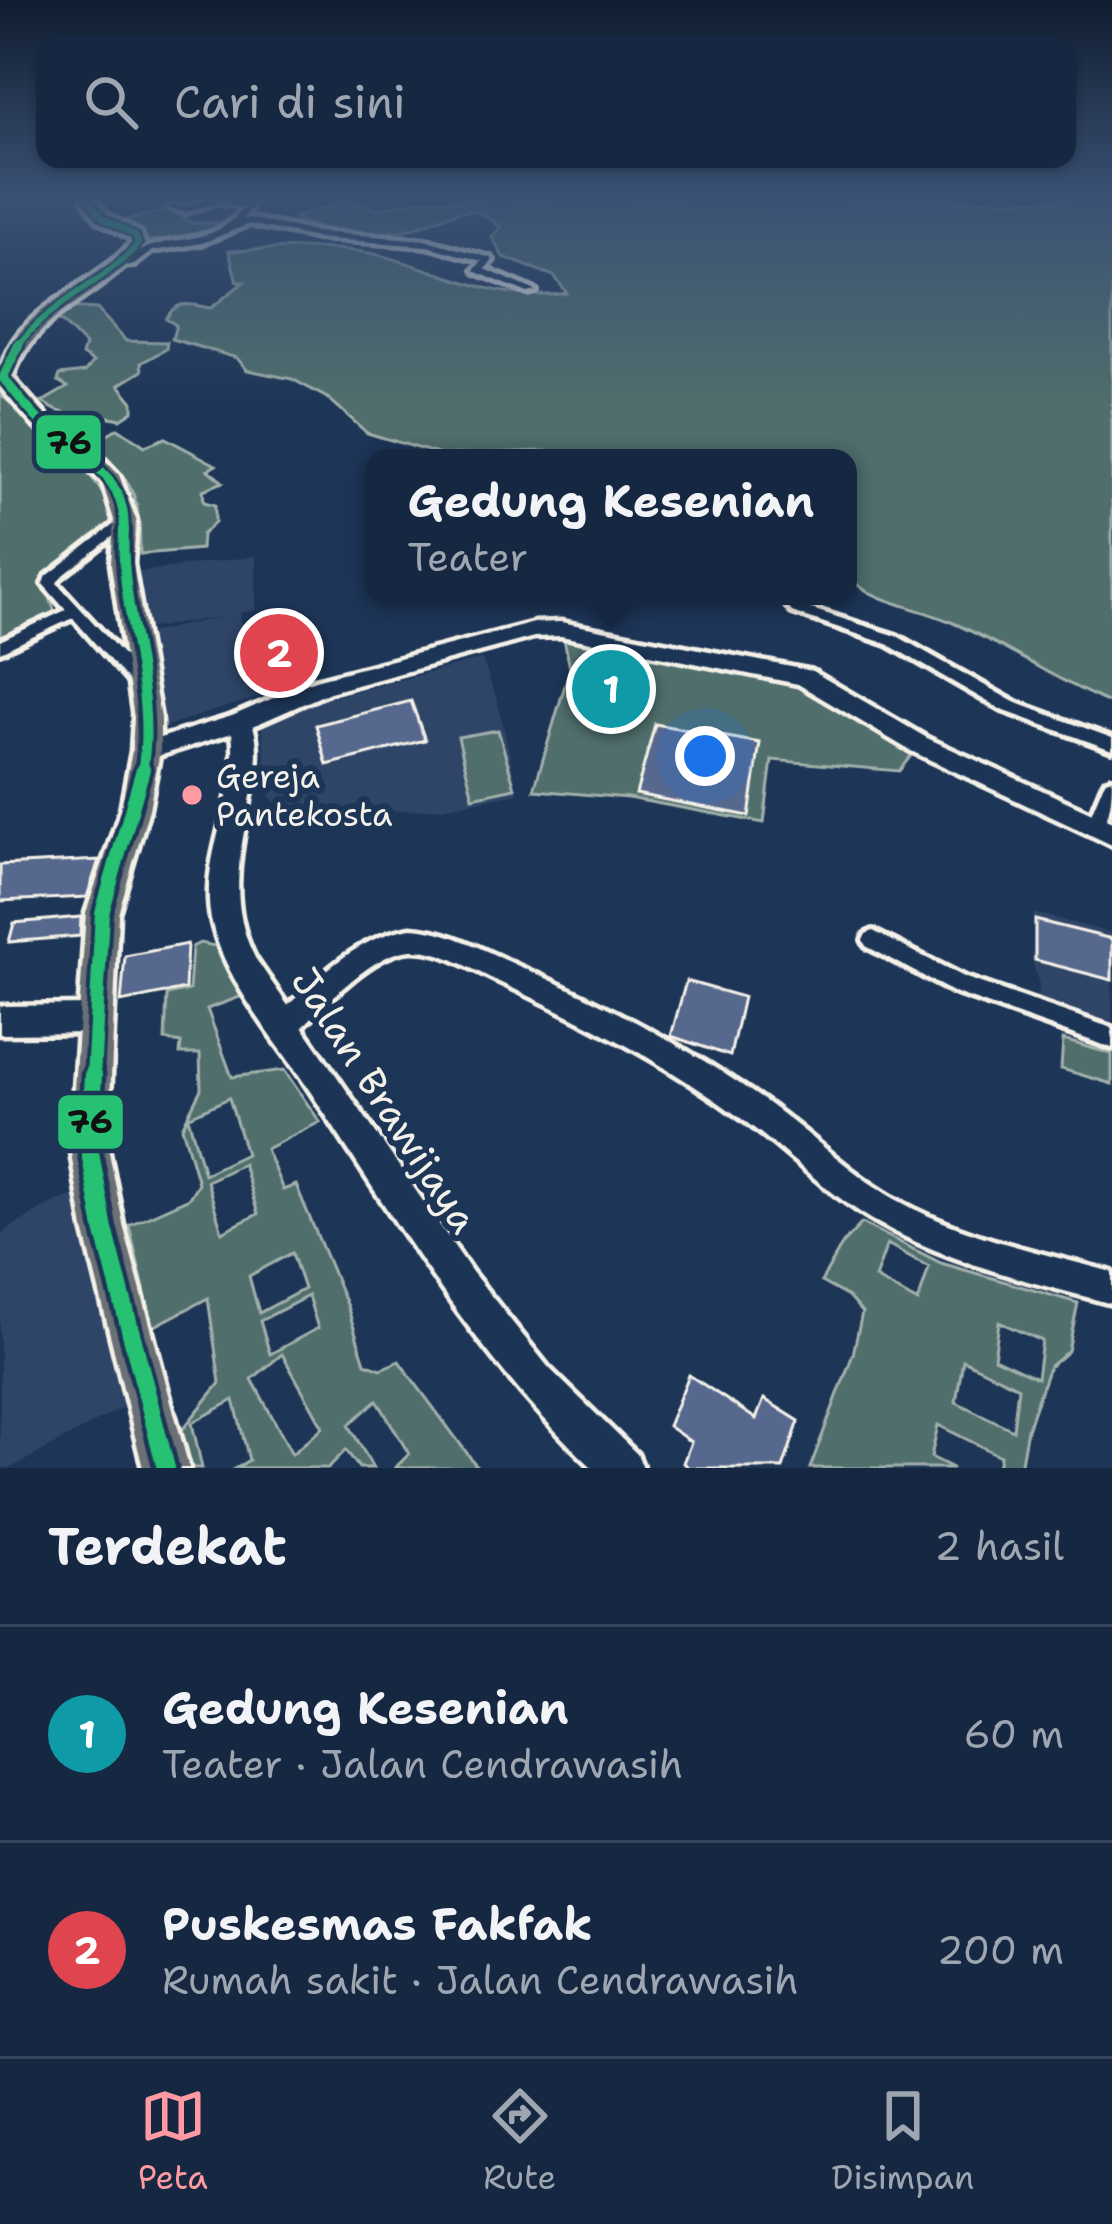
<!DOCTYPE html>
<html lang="id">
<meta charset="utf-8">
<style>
body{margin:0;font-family:"Shantell Sans",sans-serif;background:#23344c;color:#f1f3f6}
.you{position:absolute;left:705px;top:756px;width:42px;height:42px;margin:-30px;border:9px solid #fff;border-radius:50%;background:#1a73e8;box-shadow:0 0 0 18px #1a73e833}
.badge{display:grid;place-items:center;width:78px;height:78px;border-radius:50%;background:#ff9aa2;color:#fff;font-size:39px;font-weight:700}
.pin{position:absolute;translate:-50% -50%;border:6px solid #fff;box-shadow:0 3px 12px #0006}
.popup{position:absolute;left:365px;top:449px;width:492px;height:156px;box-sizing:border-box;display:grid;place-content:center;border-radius:24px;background:#162841;filter:drop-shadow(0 3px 9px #0005);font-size:39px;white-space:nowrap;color:#9ea6b1}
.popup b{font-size:45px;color:#f1f3f6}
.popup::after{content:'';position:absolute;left:50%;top:100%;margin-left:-24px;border:24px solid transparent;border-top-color:#162841}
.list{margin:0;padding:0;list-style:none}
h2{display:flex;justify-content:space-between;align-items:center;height:156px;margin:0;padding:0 48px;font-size:51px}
h2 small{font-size:39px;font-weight:400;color:#9ea6b1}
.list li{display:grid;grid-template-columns:78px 1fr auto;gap:36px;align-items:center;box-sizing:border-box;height:216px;padding:0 48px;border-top:3px solid #35445a}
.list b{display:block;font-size:45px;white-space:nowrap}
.list p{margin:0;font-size:39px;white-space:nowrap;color:#9ea6b1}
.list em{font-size:39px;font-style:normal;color:#9ea6b1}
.icon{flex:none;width:66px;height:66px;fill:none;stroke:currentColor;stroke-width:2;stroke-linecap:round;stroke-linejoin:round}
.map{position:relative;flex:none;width:1112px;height:1468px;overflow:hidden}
.search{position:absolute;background:#162841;box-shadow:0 3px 9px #0004;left:36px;right:36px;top:36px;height:132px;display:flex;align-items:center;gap:30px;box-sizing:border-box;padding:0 42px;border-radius:24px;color:#9ea6b1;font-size:45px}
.sheet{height:588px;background:#162841}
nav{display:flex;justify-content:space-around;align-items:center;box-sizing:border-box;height:168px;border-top:3px solid #35445a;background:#162841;font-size:33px;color:#9ea6b1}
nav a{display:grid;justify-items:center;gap:6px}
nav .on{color:#ff9aa2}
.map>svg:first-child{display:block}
.built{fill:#2e4468}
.green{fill:#506e6c;stroke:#a2b0aa;stroke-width:3;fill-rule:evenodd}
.building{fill:#57678e;stroke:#f4f1e8;stroke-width:3}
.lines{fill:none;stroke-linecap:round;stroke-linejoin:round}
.minor-casing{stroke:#f4f1e8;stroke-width:10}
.tertiary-casing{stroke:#f4f1e8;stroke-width:9}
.secondary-casing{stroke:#f4f1e8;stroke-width:9}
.primary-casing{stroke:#f4f1e8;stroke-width:9}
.minor{fill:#1d3557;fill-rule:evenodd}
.tertiary{fill:#1d3557;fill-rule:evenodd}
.secondary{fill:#1d3557;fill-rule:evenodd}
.primary{fill:#6b7074;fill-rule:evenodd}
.bus-1-far4-casing{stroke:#1d3557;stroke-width:10}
.bus-1-far3-casing{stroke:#1d3557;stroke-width:15}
.bus-1-far2-casing{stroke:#1d3557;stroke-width:18}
.bus-1-far1-casing{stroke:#1d3557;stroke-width:22}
.bus-1-casing{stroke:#1d3557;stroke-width:27}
.bus-1-far4{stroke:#26c172;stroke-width:6}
.bus-1-far3{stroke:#26c172;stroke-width:9}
.bus-1-far2{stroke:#26c172;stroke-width:10}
.bus-1-far1{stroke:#26c172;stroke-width:14}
.bus-1{stroke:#26c172;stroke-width:18}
.poi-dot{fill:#ff9aa2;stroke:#1d3557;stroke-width:4.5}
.labels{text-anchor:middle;stroke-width:12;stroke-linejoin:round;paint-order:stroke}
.poi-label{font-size:33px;fill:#f4f1e8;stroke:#1d3557;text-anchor:start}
.near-street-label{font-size:39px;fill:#f4f1e8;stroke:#1d3557}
.line-badge{stroke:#1d3557;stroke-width:4.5}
.pale-badge-label{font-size:33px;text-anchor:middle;font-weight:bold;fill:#111}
</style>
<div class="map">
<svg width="1112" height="1468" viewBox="0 0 1112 1468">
<rect width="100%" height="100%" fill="#1d3557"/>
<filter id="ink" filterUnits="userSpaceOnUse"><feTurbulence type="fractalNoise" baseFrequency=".00833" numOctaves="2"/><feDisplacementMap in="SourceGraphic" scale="24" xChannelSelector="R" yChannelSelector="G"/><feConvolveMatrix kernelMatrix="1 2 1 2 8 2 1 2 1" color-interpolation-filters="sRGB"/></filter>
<g filter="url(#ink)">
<g class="built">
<polygon points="256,556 256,610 240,613 242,629 305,616 316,679 160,728 143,634 227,616 144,629 131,573"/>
<polygon points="482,659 498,703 518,793 442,808 320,817 284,811 269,796 261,721 286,709"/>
<polygon points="1034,913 1112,933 1112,1027 1038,1006 1039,985 1032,960"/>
<polygon points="80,1193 127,1405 11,1468 0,1468 0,1234 54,1202"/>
</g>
<g class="green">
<path d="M346 200 377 209 419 200H1112V704C1056 681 1007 646 951 622 916 606 876 604 848 577V458H568L545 451 441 455 367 433 329 399 292 379 247 370 237 358 172 339 176 325 166 319C177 298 191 305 211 308L244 282H237L229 251C281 249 336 243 387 257 446 273 504 304 567 293L554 276 503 257 492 237 501 227C495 223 485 214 477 212 455 207 434 223 414 228 384 236 319 235 294 218Z"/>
<polygon points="171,209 191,223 230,223 199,239 155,246 155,240 144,240 137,232 140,229 120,222"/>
<path d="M64 307 97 309 126 341 167 342 166 349 141 363 142 371 119 385 133 402V411L121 419C89 411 72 423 42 402L68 387 58 381 60 375 85 372 93 362 82 355 85 345 62 322 47 318Z"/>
<path d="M0 394C45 435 96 463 116 522L45 584 56 615 0 642Z"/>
<path d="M118 428 145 446 165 438 216 465 208 470 223 482 203 490 204 502 215 505V522L202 535 201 549 140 554C140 497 135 479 89 445Z"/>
<polygon points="563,634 811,685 913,753 899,771 772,760 764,823 628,798 534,790 570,668"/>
<polygon points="498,730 515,788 473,797 458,737"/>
<path d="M200 943 225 948 251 993 207 1009 232 1077 284 1070 320 1122 266 1149 283 1190 296 1185 348 1309 365 1363 381 1369 399 1361 478 1468H395L409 1454 377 1400 349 1425 373 1468H359L346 1450 328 1468H236L249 1460 234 1400 192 1423 202 1468H185L179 1434 220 1383 208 1298 153 1327 129 1225 189 1198 198 1183 182 1127 201 1089 200 1054H180L181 1043 165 1040 167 995 189 990 192 947ZM229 1098 246 1154 204 1174 188 1117ZM243 1164 258 1214 222 1232 207 1181ZM292 1253 304 1289 259 1313 249 1276ZM308 1296 318 1328 270 1354 260 1321ZM282 1354 323 1427 292 1454 252 1379Z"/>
<polygon points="1063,1040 1112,1054 1112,1084 1061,1069"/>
<path d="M862 1223 941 1263 1078 1303 1068 1351 1049 1367 1027 1429 1020 1468H998L1000 1456 938 1425 931 1457 953 1468H810L853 1354 862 1313 848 1297 821 1282 843 1243ZM887 1244 929 1267 918 1302 875 1278ZM999 1322 1042 1341 1037 1378 994 1358ZM963 1360 1018 1387 1013 1430 956 1402Z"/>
</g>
<g class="building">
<polygon points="578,669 653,683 644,710 568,695"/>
<polygon points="411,701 425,740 327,765 316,725"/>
<polygon points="655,724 760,743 749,816 636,794"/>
<polygon points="99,860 87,897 0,901 0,865"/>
<polygon points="81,917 80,936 9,942 14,923"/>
<polygon points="1035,920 1112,939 1112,980 1035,960"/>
<polygon points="187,944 185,989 121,1002 125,956"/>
<polygon points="686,981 743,997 730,1056 671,1036"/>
<polygon points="689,1375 756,1419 764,1399 799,1421 783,1468 689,1468 683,1463 691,1442 668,1426"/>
</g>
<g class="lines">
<defs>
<g id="minor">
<path d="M206 200 254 203 243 220 248 218 317 232 427 240 491 258 493 260 485 269 536 291 528 293 476 272 474 270 482 261 427 246 317 238 249 224 202 243 152 251 134 265 118 266V262C132 260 139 249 152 246 195 234 215 243 245 207L216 202 186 212 169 208 173 206 185 207Z"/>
<polygon points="125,516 132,520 130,523 60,578 57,583 148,682 150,686 148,690 136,690 73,618 0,652 0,641 66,610 43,584 47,576"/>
<polygon points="779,596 794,596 802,606 897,636 1014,702 1112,738 1112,750 1002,710 887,644 792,612"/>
<path d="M1112 778C1112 799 1110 813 1101 831L1095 833 1089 831 1086 826 1103 785 1106 780Z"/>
<polygon points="873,931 966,978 1112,1028 1112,1048 953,992 866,946 863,940 866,934"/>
</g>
<path id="tertiary" d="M411 928C448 930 481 949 514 964 599 1001 680 1042 756 1095 804 1127 845 1170 895 1199 962 1237 1039 1252 1112 1272V1304C1033 1282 952 1264 880 1224 829 1196 789 1153 742 1119 666 1063 583 1020 497 981 471 969 442 949 412 950 371 952 324 1007 295 1034L286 1038 277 1034 273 1025 277 1016C316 979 356 937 411 928Z"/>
<g id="secondary">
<path d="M561 622 812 671 927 738 1112 822V845L909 750 798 684 561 636 534 637 330 692 253 726C261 750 255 776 250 801 239 856 228 905 255 958L472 1272 549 1368 637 1454 643 1468H593C476 1358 396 1221 308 1088 274 1037 227 984 212 923 197 858 241 797 232 733L146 760 137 757 134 751 137 745 232 716 315 680 534 623Z"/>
<polygon points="94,1005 105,1009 109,1019 105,1029 94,1033 0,1034 0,1006"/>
</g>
<path id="primary" d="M83 200H96L108 215 141 233 145 244C101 301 41 305 12 377L49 419 102 457 119 475 136 520 133 564 160 718V751L149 809 118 913 108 1147 124 1229 189 1468H143L84 1229 70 1147 86 913 121 809 132 751 134 718 111 564 114 520 102 481 35 427 0 386C0 312 89 291 131 243L129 238 98 221Z"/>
</defs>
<use href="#minor" class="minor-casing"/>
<use href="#tertiary" class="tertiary-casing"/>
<use href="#secondary" class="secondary-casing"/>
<use href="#primary" class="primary-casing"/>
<use href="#minor" class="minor"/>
<use href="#tertiary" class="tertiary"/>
<use href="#secondary" class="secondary"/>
<use href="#primary" class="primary"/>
<defs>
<path id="bus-1-far4" d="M17 347C49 302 103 285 138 244L136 236 103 218 89 200"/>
<path id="bus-1-far3" d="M19 344 3 378C16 393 27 409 41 422 79 457 128 473 124 533"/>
<path id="bus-1-far2" d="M124 530C119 611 157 691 142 772"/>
<polyline id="bus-1-far1" points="93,1078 102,913 143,769"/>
<polyline id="bus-1" points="93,1075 89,1147 104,1229 166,1468"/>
</defs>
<use href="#bus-1-far4" class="bus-1-far4-casing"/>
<use href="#bus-1-far3" class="bus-1-far3-casing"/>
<use href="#bus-1-far2" class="bus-1-far2-casing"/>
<use href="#bus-1-far1" class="bus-1-far1-casing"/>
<use href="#bus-1" class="bus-1-casing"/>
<use href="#bus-1-far4" class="bus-1-far4"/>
<use href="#bus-1-far3" class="bus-1-far3"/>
<use href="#bus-1-far2" class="bus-1-far2"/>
<use href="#bus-1-far1" class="bus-1-far1"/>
<use href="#bus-1" class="bus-1"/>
</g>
</g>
<linearGradient id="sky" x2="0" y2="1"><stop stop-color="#101d30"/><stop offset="0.49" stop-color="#3a5174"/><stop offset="1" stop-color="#3a5174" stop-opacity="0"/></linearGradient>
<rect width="1112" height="405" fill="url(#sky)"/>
<circle class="poi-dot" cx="192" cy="795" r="12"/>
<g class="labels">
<g class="poi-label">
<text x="216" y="788">Gereja<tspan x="216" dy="38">Pantekosta</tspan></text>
</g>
<g class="near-street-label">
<text transform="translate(385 1100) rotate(57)" y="14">Jalan Brawijaya</text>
</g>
</g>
<g class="line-badge">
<rect x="34" y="413" width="69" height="58" rx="12" fill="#26c172"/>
<rect x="56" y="1093" width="69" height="58" rx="12" fill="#26c172"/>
</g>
<g class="pale-badge-label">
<text x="69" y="454">76</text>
<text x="90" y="1133">76</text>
</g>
</svg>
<div class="you"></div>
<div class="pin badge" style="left:611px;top:689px;background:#0f9aa8">1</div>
<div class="popup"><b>Gedung Kesenian</b>Teater</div>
<div class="pin badge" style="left:279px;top:653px;background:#e0444e">2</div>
<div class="search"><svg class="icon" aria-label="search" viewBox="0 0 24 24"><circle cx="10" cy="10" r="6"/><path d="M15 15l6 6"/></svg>Cari di sini</div>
</div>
<section class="sheet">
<h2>Terdekat<small>2 hasil</small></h2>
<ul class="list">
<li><span class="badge" style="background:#0f9aa8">1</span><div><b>Gedung Kesenian</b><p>Teater · Jalan Cendrawasih</p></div><em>60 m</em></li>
<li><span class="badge" style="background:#e0444e">2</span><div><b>Puskesmas Fakfak</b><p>Rumah sakit · Jalan Cendrawasih</p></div><em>200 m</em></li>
</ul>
</section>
<nav>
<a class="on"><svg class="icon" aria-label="map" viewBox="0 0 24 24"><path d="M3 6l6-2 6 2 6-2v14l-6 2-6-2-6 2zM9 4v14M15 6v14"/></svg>Peta</a>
<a><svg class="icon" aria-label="directions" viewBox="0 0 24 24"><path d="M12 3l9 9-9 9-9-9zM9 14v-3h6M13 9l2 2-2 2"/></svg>Rute</a>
<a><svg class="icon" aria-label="saved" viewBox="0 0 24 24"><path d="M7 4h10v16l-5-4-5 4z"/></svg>Disimpan</a>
</nav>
